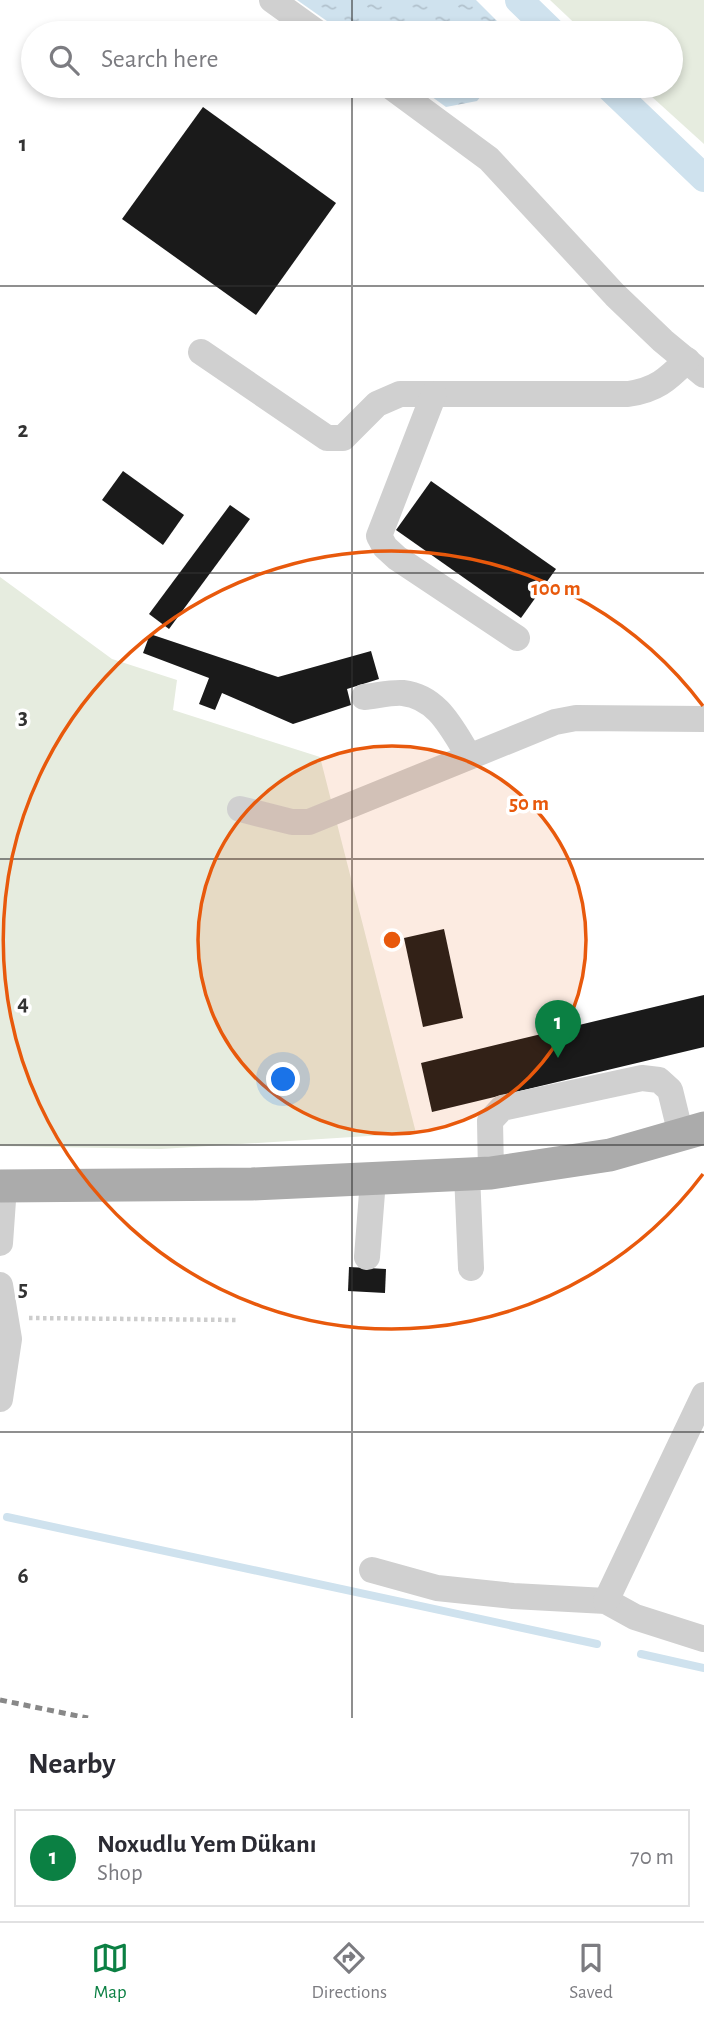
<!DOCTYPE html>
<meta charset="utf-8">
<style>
body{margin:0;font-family:"Alegreya Sans",sans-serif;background:#f2f2f3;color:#2b2b33}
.you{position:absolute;left:284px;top:1080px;width:24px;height:24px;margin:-18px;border:5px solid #fff;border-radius:50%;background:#1a73e8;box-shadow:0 0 0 10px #1a73e833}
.badge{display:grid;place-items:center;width:46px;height:46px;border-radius:50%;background:#0b8043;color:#fff;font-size:23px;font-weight:700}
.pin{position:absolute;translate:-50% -58px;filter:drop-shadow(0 2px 4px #0008)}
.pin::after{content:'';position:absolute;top:37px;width:24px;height:21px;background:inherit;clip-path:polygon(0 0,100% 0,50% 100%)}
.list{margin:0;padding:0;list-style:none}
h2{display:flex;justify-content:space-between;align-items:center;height:91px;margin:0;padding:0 28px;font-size:30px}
h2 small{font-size:23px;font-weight:400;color:#7c7c81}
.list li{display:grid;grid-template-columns:46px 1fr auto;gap:21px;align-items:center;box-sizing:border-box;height:98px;margin:0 14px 14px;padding:0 14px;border:2px solid #e1e1e2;border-radius:0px}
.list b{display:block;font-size:26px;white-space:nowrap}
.list p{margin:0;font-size:23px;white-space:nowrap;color:#7c7c81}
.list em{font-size:23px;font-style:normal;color:#7c7c81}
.icon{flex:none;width:38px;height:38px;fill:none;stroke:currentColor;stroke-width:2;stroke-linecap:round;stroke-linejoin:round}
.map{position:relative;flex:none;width:704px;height:1718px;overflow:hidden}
.search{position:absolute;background:#fff;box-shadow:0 4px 10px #0003;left:21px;right:21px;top:21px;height:77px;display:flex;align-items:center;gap:18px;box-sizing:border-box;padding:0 24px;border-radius:38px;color:#7c7c81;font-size:26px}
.sheet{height:203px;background:#fff}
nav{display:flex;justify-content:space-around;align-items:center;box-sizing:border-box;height:98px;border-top:2px solid #e1e1e2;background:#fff;font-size:19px;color:#7c7c81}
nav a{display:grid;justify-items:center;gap:4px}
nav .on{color:#0b8043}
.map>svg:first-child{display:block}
.grass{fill:#e6ecdf}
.water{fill:url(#water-ripples)}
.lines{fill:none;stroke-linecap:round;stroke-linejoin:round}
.stream{stroke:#cfe2ee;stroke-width:8}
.canal{stroke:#cfe2ee;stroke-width:28}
.building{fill:#1a1a1a}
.path{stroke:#cdcdcd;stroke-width:4.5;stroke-dasharray:3.5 3.5;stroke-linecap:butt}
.minor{stroke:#d0d0d0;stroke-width:26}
.major{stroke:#ababab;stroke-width:33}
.rail{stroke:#888;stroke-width:5;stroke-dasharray:7 5;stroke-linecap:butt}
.grid{fill:none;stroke:#333;stroke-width:2;stroke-opacity:0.55}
.ring{fill:none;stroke:#e8590c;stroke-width:3.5}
.grid-label{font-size:23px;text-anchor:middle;font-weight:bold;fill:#333;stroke:#fff;stroke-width:7;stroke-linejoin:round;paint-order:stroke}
.centre{fill:#e8590c;stroke:#fff;stroke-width:3.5}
.ring-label{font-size:21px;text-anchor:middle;font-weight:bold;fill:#e8590c;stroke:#fff;stroke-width:7;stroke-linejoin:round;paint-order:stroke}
</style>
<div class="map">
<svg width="704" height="1718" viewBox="0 0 704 1718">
<defs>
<pattern id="water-ripples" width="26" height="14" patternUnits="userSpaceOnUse" patternTransform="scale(1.75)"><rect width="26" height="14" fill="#cfe2ee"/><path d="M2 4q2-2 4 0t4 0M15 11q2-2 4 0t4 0" fill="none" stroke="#b2c2cd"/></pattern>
</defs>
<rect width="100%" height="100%" fill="#fff"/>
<g class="grass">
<polygon points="550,0 704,0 704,144 640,86 671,86 671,33 585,33"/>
<polygon points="0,577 112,659 177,680 173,710 320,757 416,1133 161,1149 0,1146"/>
</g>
<g class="water">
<polygon points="297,0 476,0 509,33 344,33"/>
<polygon points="417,86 489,86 477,101 446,107"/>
</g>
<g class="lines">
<g class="stream">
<polyline points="7,1517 597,1644"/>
<polyline points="641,1654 704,1668"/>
</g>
<g class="canal">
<polyline points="519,0 553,33"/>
<polyline points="608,86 704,178"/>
</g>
</g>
<g class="building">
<polygon points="203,107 336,203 256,315 122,219"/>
<polygon points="123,471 184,515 163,545 102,500"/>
<polygon points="431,481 556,569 521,618 396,530"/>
<polygon points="230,505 250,519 169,629 149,614"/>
<polygon points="150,634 278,677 371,651 379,679 347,689 351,705 293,724 222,693 215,710 199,704 209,678 143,653"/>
<polygon points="444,929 463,1018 423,1027 404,938"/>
<polygon points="704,995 704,1047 432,1112 421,1063"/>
<polygon points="349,1267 386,1269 385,1293 348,1291"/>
</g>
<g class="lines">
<polyline class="path" points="29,1318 238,1320"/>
<g class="minor">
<polyline points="272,0 318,33"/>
<polyline points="390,86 489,159 615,295 663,341 704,375"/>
<path d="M201 352 327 438H343L377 404 400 394H628C656 390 667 380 687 360"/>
<polyline points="434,394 379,536 385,547 397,558 517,638"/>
<path d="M364 697C376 696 391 692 403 693 438 697 452 729 469 756"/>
<polyline points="240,809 292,822 309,822 555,722 576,718 704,719"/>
<polyline points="491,1173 490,1121 502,1108 642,1078 659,1080 670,1090 681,1135"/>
<polyline points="467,1174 471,1268"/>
<polyline points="0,1243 4,1186"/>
<polyline points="367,1257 373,1180"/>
<polyline points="0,1285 9,1339 0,1399"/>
<polyline points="372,1570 437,1588 513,1596 606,1601 635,1617 704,1639"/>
<polyline points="606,1601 704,1395"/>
</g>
<polyline class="major" points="0,1186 252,1184 491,1173 610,1155 704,1128"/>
<polyline class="rail" points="0,1700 88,1718"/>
</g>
<path class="grid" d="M352 0V33M352 86V1718M0 286H704M0 573H704M0 859H704M0 1145H704M0 1432H704"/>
<circle cx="392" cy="940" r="194" fill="#e8590c" fill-opacity=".12"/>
<g class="ring">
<circle cx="392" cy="940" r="194"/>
<path d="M703 1174A389 389 0 1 1 703 706"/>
</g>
<g class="grid-label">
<text x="23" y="151">1</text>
<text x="23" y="437">2</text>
<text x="23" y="724">3</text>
<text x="23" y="1010">4</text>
<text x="23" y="1296">5</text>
<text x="23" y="1583">6</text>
</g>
<circle cx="392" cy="940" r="10" class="centre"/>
<g class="ring-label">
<text x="556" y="595">100 m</text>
<text x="529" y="810">50 m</text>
</g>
</svg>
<div class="you"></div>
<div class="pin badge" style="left:558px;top:1058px">1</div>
<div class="search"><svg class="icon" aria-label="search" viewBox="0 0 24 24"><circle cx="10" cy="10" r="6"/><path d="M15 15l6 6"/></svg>Search here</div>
</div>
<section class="sheet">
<h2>Nearby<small></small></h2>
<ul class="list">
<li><span class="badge">1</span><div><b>Noxudlu Yem Dükanı</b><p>Shop</p></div><em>70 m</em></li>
</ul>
</section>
<nav>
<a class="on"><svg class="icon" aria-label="map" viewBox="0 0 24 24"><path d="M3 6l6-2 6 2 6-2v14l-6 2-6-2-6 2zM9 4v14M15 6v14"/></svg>Map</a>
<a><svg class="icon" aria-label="directions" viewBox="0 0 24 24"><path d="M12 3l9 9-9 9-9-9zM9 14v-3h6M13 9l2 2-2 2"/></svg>Directions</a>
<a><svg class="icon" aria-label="saved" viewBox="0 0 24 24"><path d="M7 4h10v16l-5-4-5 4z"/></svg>Saved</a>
</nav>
